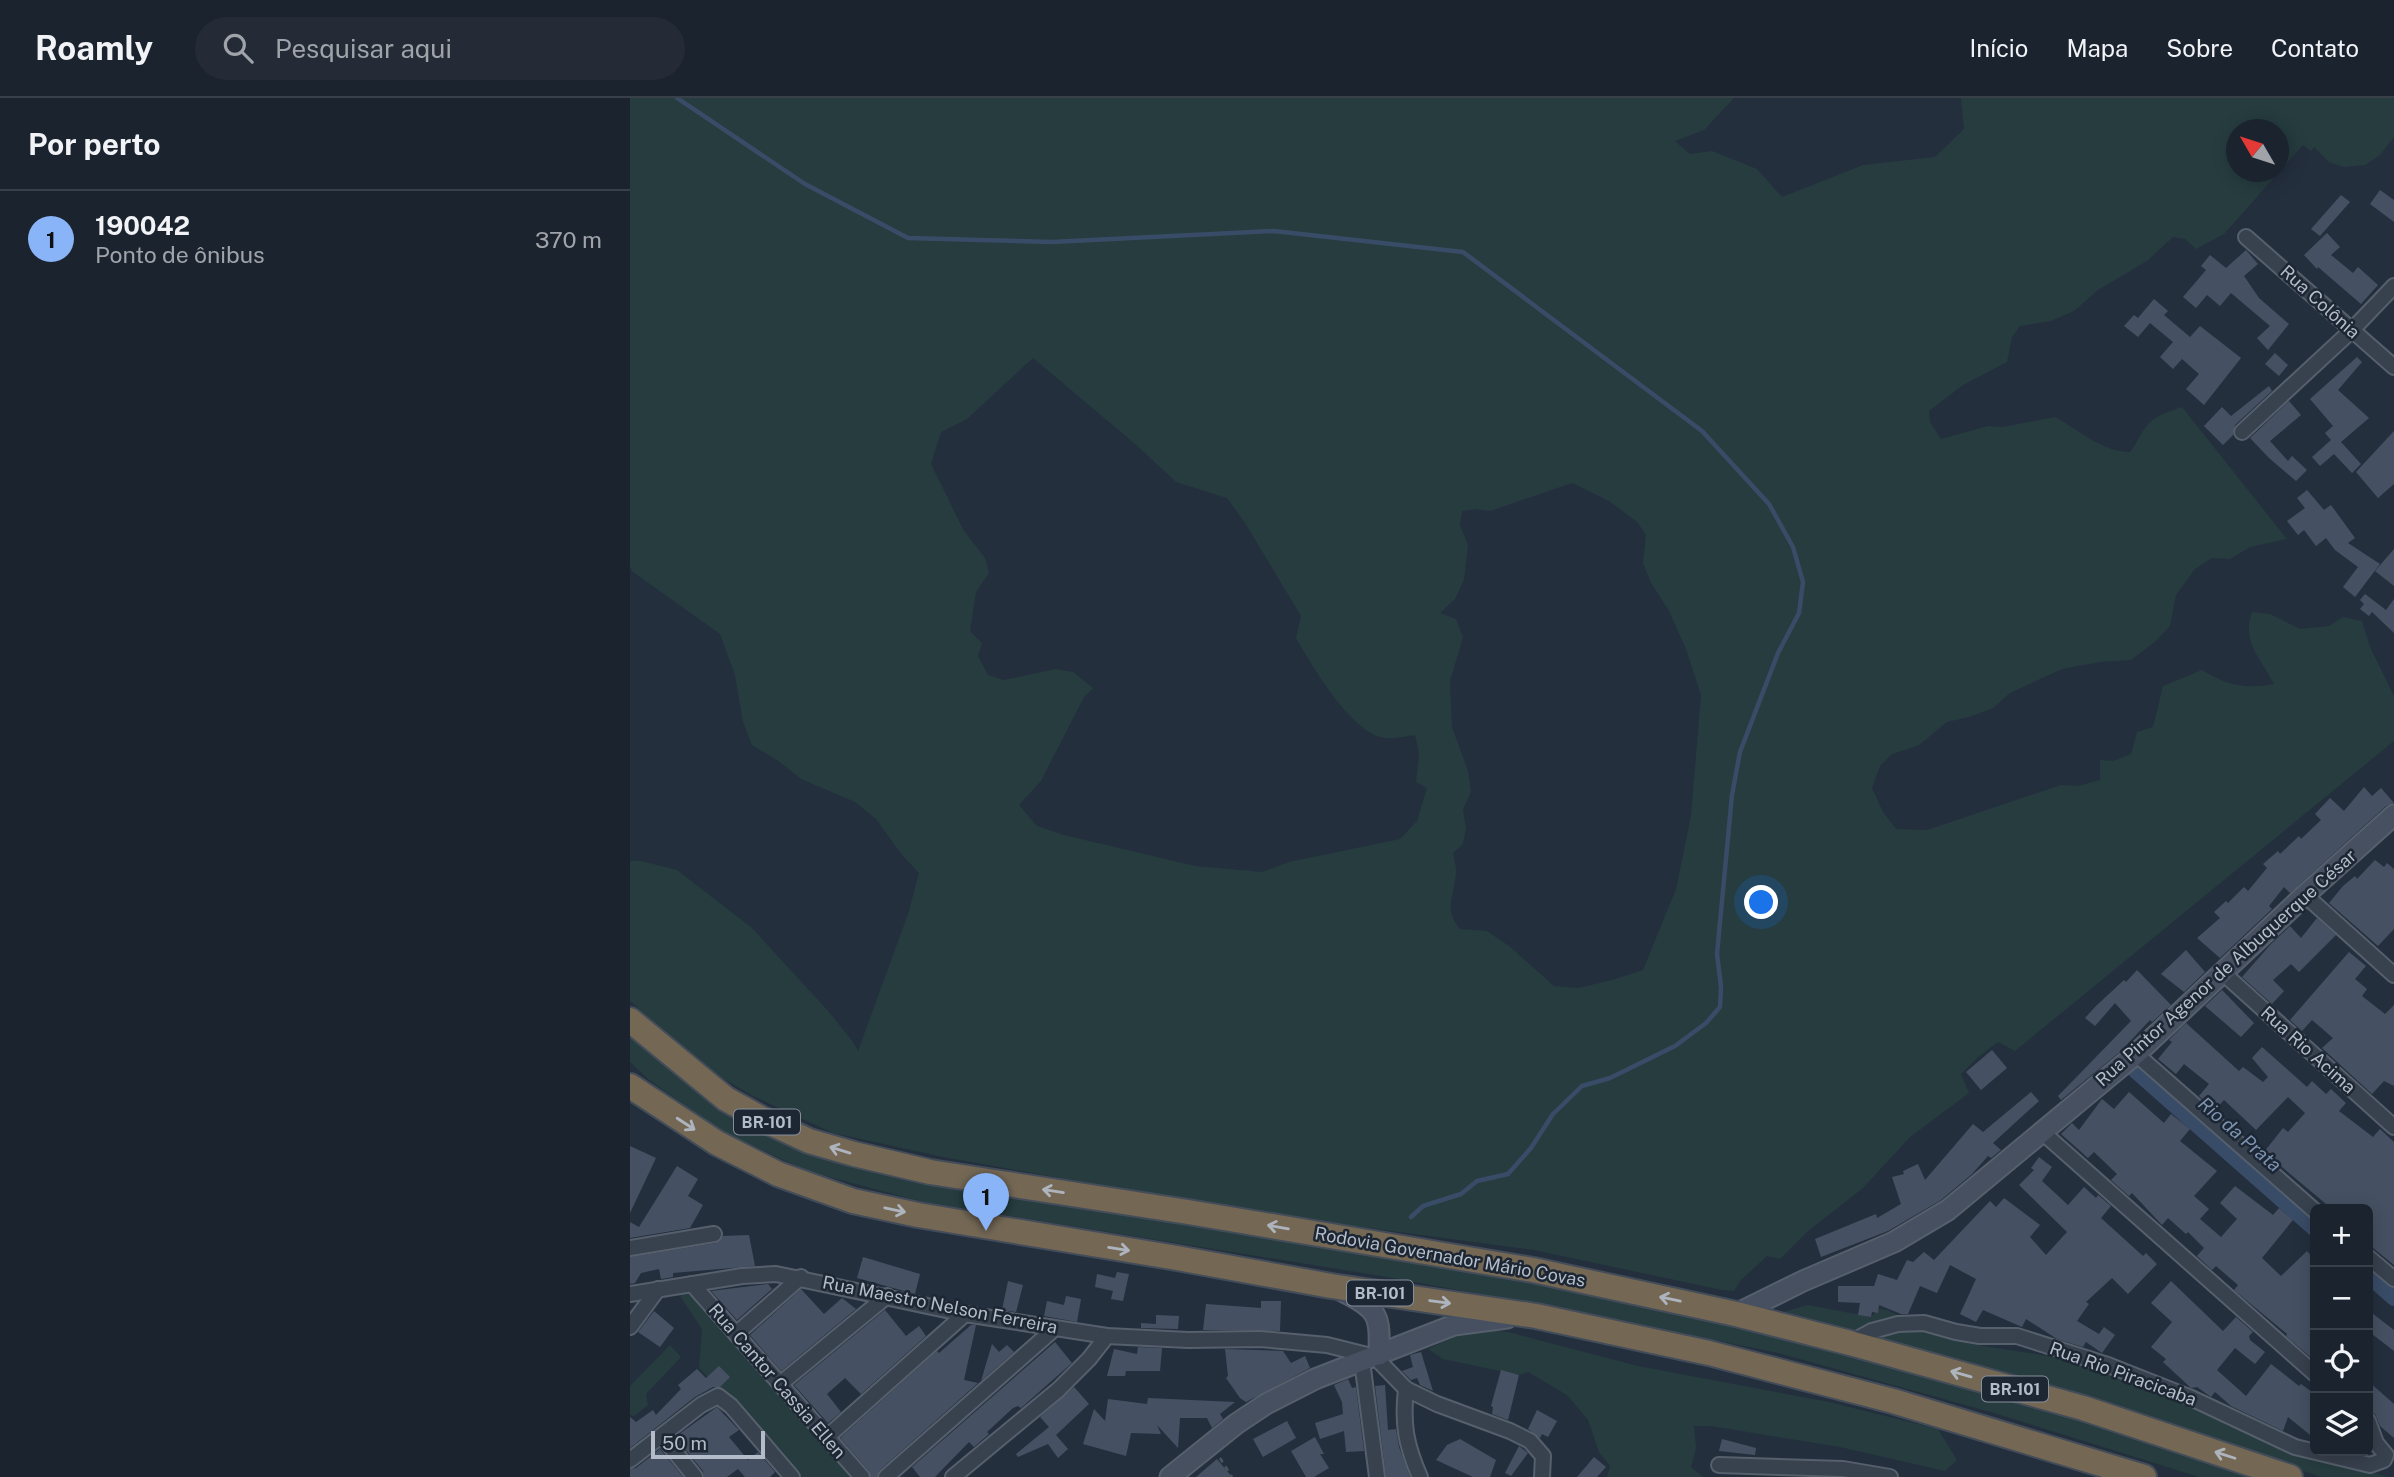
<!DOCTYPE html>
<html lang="pt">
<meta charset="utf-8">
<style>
body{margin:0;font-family:"Public Sans",sans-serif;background:#242b36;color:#f1f3f6}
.controls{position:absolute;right:21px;bottom:21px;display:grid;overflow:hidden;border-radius:10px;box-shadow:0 4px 18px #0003}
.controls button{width:63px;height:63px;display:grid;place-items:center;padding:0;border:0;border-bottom:2px solid #39404a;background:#1b232e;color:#f1f3f6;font:35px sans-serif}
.compass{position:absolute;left:1596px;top:21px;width:63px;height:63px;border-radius:50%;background:#1b232e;box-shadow:0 4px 18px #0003;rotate:309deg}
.scale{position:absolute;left:21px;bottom:18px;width:114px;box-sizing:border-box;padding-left:7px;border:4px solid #b4bcc9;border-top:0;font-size:19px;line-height:24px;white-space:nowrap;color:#b4bcc9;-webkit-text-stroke:5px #1d2633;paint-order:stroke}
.you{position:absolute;left:1132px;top:805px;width:24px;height:24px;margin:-18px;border:5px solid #fff;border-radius:50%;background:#1a73e8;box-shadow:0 0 0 10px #1a73e833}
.badge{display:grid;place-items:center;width:46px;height:46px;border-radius:50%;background:#8ab4f8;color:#111;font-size:23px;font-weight:700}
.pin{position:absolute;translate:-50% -58px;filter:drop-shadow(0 2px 4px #0008)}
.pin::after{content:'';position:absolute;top:37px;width:24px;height:21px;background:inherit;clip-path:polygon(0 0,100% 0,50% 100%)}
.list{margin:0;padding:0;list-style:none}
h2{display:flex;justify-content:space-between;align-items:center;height:91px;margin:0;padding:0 28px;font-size:30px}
h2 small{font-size:23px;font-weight:400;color:#a0a4aa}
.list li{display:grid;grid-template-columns:46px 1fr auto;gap:21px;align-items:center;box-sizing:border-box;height:98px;padding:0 28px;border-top:2px solid #39404a}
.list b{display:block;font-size:26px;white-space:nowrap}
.list p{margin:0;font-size:23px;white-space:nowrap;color:#a0a4aa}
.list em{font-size:23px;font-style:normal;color:#a0a4aa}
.icon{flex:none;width:38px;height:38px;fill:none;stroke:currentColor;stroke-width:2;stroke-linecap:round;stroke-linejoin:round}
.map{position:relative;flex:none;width:1764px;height:1379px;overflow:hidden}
header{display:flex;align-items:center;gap:42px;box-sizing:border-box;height:98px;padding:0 35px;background:#1b232e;border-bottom:2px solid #39404a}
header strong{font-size:33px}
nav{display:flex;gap:38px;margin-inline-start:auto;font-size:24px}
.search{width:490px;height:63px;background:#242b36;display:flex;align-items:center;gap:18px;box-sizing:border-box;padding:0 24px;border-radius:38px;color:#a0a4aa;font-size:26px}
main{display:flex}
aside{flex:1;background:#1b232e}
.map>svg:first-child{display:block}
.green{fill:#263c3f;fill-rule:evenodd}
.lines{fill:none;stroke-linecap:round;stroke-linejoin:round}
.stream{stroke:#394c67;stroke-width:4.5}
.canal{stroke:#394c67;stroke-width:16}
.building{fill:#455162}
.street-casing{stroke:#565f6c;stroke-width:18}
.secondary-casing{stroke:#565f6c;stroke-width:23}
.highway-casing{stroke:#434c59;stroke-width:28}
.path{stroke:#44595c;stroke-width:2.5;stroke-dasharray:5 5;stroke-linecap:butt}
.street{stroke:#38414e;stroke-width:14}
.secondary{stroke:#465061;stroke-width:19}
.highway{stroke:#746855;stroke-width:24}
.oneway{stroke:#aeb4bd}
.labels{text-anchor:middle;stroke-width:5;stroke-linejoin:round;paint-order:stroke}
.shield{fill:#1d2633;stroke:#878f9c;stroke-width:2}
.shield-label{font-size:16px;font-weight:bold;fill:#b4bcc9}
.street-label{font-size:18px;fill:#b4bcc9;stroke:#1d2633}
.water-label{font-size:19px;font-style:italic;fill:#7c92b1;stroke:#1d2633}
</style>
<header>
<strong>Roamly</strong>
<div class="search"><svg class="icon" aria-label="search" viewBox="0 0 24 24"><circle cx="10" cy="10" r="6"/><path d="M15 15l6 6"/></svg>Pesquisar aqui</div>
<nav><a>Início</a><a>Mapa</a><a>Sobre</a><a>Contato</a></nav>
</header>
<main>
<aside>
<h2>Por perto<small></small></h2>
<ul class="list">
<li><span class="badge">1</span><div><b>190042</b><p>Ponto de ônibus</p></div><em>370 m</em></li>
</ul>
</aside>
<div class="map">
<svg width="1764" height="1379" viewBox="0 0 1764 1379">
<rect width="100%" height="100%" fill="#242f3e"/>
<g class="green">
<path d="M0 0H1104L1074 32 1045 43 1060 56 1082 53 1127 71 1152 99 1233 67 1305 59 1334 31 1331 0H1764V39L1750 57 1735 67 1714 69 1699 64 1684 49 1681 53 1673 47 1594 136 1566 151 1555 141 1543 139 1517 163 1468 192 1444 213 1421 223 1390 228 1382 239 1377 264 1333 287 1299 313 1300 324 1311 341 1358 328 1373 329 1425 319C1449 332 1472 354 1500 354 1507 346 1509 337 1516 329 1524 317 1539 314 1552 309L1657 441 1620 449 1600 461 1582 460 1565 471 1546 497 1540 528 1526 543 1501 562 1470 564 1432 571 1380 595 1363 610 1339 619 1317 624 1289 647 1262 656 1250 668 1242 690 1253 714 1266 731 1297 732 1431 687 1448 688 1470 682V662L1483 663 1501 656 1507 634 1523 629 1533 588 1572 572C1598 588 1615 591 1644 586 1631 560 1611 544 1622 514L1640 516 1670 531 1699 528 1713 519 1732 523 1740 549 1764 598V643L1385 953 1368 944 1347 960 1331 976 1339 995 1280 1039 1233 1090 1177 1134 1150 1161 1137 1158 1111 1182 1104 1193 1092 1192 904 1152 679 1122 564 1104 313 1059 203 1035 123 998 80 973 0 903V763H11L47 772 122 830 199 914 223 944 228 953 278 816 289 775 272 757 246 721 225 704 171 681 150 664 122 647 113 624 105 577 90 536 3 474 0 469ZM1606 32H1648V74H1606ZM403 260 504 345 546 384 597 400 615 425 671 518 666 540C681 566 723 639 757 640 766 641 776 638 785 637L789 656 786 684 797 690 787 723 770 741 659 764 632 774 565 768 434 737 407 728 389 707 411 683 454 599 463 590 443 574 425 571 374 582 358 577 348 558 352 545 340 533 346 494 359 475 355 460 334 433 301 366 311 334 337 321ZM942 385 979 403 1007 424 1016 437 1013 465 1021 485 1038 511 1056 551 1071 597 1061 718 1046 791 1013 872 982 882 948 890 924 888 879 848 857 833 830 831C812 810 826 796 826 772 826 767 824 761 823 755L833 746 836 730 833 712 841 694 838 673 822 629 820 583 833 539 826 521 810 515 825 501 834 482 838 447 830 427 832 413 846 411 860 413Z"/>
<polygon points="0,925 179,1048 1109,1218 1285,1266 1632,1379 1569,1379 1364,1315 1148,1255 947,1214 763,1180 293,1104 177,1073 90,1032 19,982 0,964"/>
<polygon points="57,1192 71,1209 131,1270 228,1379 157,1379 141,1358 154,1355 69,1270 72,1231 50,1198"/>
<polygon points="1178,1207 1241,1219 1249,1211 1257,1212 1304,1234 1353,1248 1452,1263 1561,1305 1677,1357 1759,1379 1691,1379 1541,1328 1150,1215"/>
<polygon points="844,1230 878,1234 1008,1268 1199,1304 1308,1331 1327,1362 1315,1373 1210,1349 1080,1328 1064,1328 1066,1350 1061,1369 1073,1379 977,1379 980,1368 969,1354 958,1322 937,1297 898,1274 889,1277 813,1261 798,1251"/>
<polygon points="40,1247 51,1259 16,1296 18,1307 4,1318 0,1317 0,1288"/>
</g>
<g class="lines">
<polyline class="stream" points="47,0 175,86 278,140 422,144 644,133 833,154 1072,333 1139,406 1163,449 1173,484 1169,515 1148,555 1110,654 1102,697 1087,856 1091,889 1090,909 1076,925 1045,948 980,980 952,988 923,1016 901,1050 878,1076 847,1083 831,1096 793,1108 781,1119"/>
<g class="canal">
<polyline points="1506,973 1685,1131"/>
<polyline points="1738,1177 1764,1200"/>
</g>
</g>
<g class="building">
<polygon points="1750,92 1764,102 1764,124 1740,106"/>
<polygon points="1711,97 1720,104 1690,138 1681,131"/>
<polygon points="1697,135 1710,149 1701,157 1723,175 1728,169 1748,187 1731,206 1688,169 1687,171 1674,157"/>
<polygon points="1616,152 1628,166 1614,178 1629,200 1659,226 1638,252 1627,240 1640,228 1601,195 1590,208 1577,197 1566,210 1553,199 1576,172 1571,168 1580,157 1596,170"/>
<polygon points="1524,201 1538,213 1534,217 1560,239 1570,228 1611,260 1574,307 1556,291 1569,276 1552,261 1543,271 1530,259 1543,244 1520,225 1508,239 1494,228 1504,217 1508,220"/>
<polygon points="1645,255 1658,267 1649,278 1635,266"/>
<polygon points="1727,259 1732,264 1708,292 1739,320 1711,344 1731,366 1722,375 1704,356 1690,368 1682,359 1701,342 1695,335 1703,328 1680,301"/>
<polygon points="1639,288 1642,293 1605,327 1603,337 1593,347 1574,328 1592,309 1601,318"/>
<polygon points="1659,303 1671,317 1640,343 1658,363 1662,358 1677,372 1666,383 1639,360 1620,340"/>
<polygon points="1764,333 1764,386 1748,400 1726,374"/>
<polygon points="1677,392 1694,412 1701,407 1725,440 1718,445 1750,466 1725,499 1713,489 1728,469 1705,452 1696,440 1686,448 1674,432 1668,437 1657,423 1675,410 1667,400"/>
<polygon points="1764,451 1764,488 1745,473"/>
<polygon points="1735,496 1756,512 1764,501 1764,535 1742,514 1739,518 1730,511 1734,506 1730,502"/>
<polygon points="1734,689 1742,698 1751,690 1764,705 1756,708 1660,795 1654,789 1639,808 1642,811 1590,860 1567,840 1590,820 1584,814 1596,803 1598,805 1614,789 1618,793 1637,770 1633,766 1648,753 1650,756 1669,738 1671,741 1691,722 1685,716 1700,700 1714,713"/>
<polygon points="1745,762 1754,769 1757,765 1764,771 1764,831 1748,848 1699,805 1713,788 1725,778 1727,781"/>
<polygon points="1687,820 1706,837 1669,874 1661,866 1643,882 1654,893 1642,906 1612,879 1641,846 1660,828 1671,840"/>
<polygon points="1556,852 1575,874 1554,894 1531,876"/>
<polygon points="1719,854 1736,868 1725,881 1737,891 1732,898 1755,916 1764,907 1764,988 1754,983 1742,996 1692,950 1703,940 1682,922 1672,933 1660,922"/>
<polygon points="1507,872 1541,907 1522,924 1520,922 1491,953 1431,1002 1428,998 1501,923 1485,905 1465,928 1455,920 1466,908 1494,882 1496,884"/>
<polygon points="1592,892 1624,925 1611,939 1575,908"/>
<polygon points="1556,925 1609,973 1613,969 1633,984 1638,979 1622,960 1632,949 1677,989 1682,983 1696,996 1701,991 1716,1005 1709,1013 1743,1039 1750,1031 1764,1044 1764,1167 1738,1146 1738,1111 1702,1111 1634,1054 1653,1030 1658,1034 1675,1015 1658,999 1626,1032 1594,1002 1585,1012 1569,998 1579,986 1554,966 1546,976 1528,961 1542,944 1539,942"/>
<polygon points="1362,952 1377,970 1351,992 1336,974"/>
<polygon points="1401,994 1409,1003 1363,1045 1371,1052 1361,1060 1358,1058 1342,1076 1311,1102 1258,1133 1191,1159 1185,1141 1246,1116 1247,1120 1271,1106 1262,1079 1274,1076 1273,1073 1288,1066 1295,1082 1343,1026 1353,1034"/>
<polygon points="1499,994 1534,1025 1541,1016 1560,1031 1550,1043 1587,1073 1564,1098 1579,1111 1570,1121 1591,1139 1607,1121 1590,1105 1605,1088 1643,1117 1649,1110 1663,1122 1632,1160 1651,1178 1677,1153 1685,1162 1685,1263 1656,1238 1657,1236 1604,1192 1608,1187 1586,1168 1582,1172 1567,1158 1574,1150 1558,1134 1556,1136 1538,1120 1532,1127 1502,1095 1499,1098 1481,1082 1487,1076 1464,1054 1458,1060 1431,1036 1442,1025 1449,1032 1472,1001 1484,1011"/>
<polygon points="0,1048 26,1060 0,1115"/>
<polygon points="1409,1059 1422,1069 1412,1083 1438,1107 1454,1089 1466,1100 1468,1097 1481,1108 1471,1120 1513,1158 1516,1155 1527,1166 1498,1196 1482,1180 1456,1204 1459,1206 1447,1223 1469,1236 1474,1229 1485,1237 1472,1255 1456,1244 1453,1249 1427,1241 1396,1221 1392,1229 1353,1212 1346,1224 1330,1216 1346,1181 1320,1167 1307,1195 1290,1188 1278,1216 1271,1216 1249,1207 1248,1215 1242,1214 1241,1219 1228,1217 1230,1205 1208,1204 1208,1188 1244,1188 1248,1176 1267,1182 1277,1162 1283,1164 1294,1154 1304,1162 1360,1103 1366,1109 1374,1100 1410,1127 1400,1139 1416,1157 1437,1134 1389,1087 1404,1072 1401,1070"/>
<polygon points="47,1068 68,1081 58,1098 73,1107 60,1130 0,1140 0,1124 9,1129"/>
<polygon points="119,1137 125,1168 43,1175 43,1179 31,1181 29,1171 11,1175 5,1185 0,1186 0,1159 86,1145 93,1138"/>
<polygon points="233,1159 290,1176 285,1196 227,1180"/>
<polygon points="487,1174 499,1176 493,1203 481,1201 483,1193 465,1189 467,1176 485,1180"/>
<polygon points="378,1183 393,1187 386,1214 372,1212"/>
<polygon points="1541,1183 1593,1233 1606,1219 1623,1234 1619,1238 1620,1242 1635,1254 1625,1266 1605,1250 1587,1272 1616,1298 1641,1266 1669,1288 1671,1286 1685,1296 1685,1341 1658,1319 1653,1333 1601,1308 1585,1294 1581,1299 1567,1289 1561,1290 1533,1264 1536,1261 1521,1249 1542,1224 1521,1205"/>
<polygon points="138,1186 142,1191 107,1222 81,1193"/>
<polygon points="171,1191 194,1216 212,1200 226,1211 151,1273 120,1237"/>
<polygon points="436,1198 451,1201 447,1224 414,1218 417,1203 434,1207"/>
<polygon points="631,1203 651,1203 650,1233 573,1232 576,1206 631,1210"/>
<polygon points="255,1212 276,1238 289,1228 296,1238 231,1296 215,1280 197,1296 211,1314 198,1325 164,1287"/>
<polygon points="1738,1212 1764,1232 1764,1253 1738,1233"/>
<polygon points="24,1213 44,1230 30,1249 8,1234"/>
<polygon points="526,1217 549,1218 548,1231 511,1230 511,1225 526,1226"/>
<polygon points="341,1227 346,1227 334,1282 348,1285 250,1372 247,1379 241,1379 239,1373 210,1340 307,1253 309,1255"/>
<polygon points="425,1244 442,1265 391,1310 388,1308 383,1310 357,1334 359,1336 344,1349 339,1344 305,1379 290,1379 282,1369"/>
<polygon points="362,1246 369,1254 377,1247 384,1254 351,1283"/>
<polygon points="508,1249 532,1250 530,1273 496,1273 495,1278 477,1278 484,1251 507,1256"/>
<polygon points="595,1251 653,1253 661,1265 675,1258 680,1270 616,1304 610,1300 596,1280 598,1278"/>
<polygon points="791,1254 803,1293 790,1287 787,1280 781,1282 772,1273 783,1269 780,1257"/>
<polygon points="89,1268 100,1279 90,1289 83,1289 65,1299 0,1350 0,1319 6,1324 23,1312 26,1317 51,1291 48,1287 67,1271 76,1280"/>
<polygon points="871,1272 889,1277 878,1322 862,1316 863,1309 861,1308"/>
<polygon points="718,1281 722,1290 726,1289 734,1353 716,1354 714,1333 690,1341 685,1325 713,1316 712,1304 704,1287"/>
<polygon points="1738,1283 1764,1306 1764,1340 1750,1328 1745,1316 1738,1314"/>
<polygon points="755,1287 758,1332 766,1331 769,1349 780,1379 756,1379 745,1288"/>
<polygon points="444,1289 459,1306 426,1337 438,1351 428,1360 418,1346 388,1359 386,1356 419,1329 410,1319"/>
<polygon points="518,1300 561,1302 605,1304 590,1316 593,1321 582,1330 577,1320 550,1320 548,1350 527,1327 531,1336 501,1335 496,1358 453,1346 464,1311 475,1323 478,1301 517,1306"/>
<polygon points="87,1309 109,1332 99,1339 118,1362 128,1354 145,1374 140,1379 115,1379 108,1371 97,1379 74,1379 73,1373 45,1339"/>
<polygon points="907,1312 927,1323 918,1339 912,1336 910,1340 898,1331"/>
<polygon points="657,1323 666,1340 633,1359 623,1341"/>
<polygon points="685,1339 694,1356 690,1356 699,1370 684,1379 676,1379 661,1353"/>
<polygon points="830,1341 866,1362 860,1379 843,1379 806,1362 817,1347"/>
<polygon points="1092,1341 1126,1350 1125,1357 1089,1353"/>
<polygon points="889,1348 898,1355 881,1378 875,1375"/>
<polygon points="30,1351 53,1379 0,1379 0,1371 6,1370"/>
<polygon points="964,1359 976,1369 967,1379 947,1379"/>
<polygon points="587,1361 602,1379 566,1379"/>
</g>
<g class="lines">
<defs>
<g id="street">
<polyline points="1616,139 1764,269"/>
<polyline points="1612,334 1721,233 1764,188"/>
<polyline points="1675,797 1764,877"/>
<polyline points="1593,875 1764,1029"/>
<polyline points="1506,956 1685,1113"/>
<polyline points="1411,1033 1685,1276"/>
<polyline points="0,1150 84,1136"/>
<polyline points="1738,1159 1764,1181"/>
<polyline points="62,1186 232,1379"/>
<polyline points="0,1196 112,1178 146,1176 335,1216 477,1238 558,1242 630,1241 697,1247 745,1259 776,1291 807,1306 880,1333 900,1343 913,1358 912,1379"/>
<polyline points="0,1229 28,1191"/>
<polyline points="106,1236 171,1179"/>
<polyline points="1220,1245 1242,1233 1268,1226 1294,1225 1326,1234 1350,1238 1387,1238 1478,1267 1559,1299 1665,1349 1740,1367 1754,1362 1756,1357 1746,1345 1738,1323"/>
<polyline points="732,1263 747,1379"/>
<polyline points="150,1286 257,1198"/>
<path d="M776 1291C772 1326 776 1347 790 1379"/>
<polyline points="32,1338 65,1379"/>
<polyline points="197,1339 335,1216"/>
<polyline points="0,1362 71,1307 88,1298 101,1308 162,1379"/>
<polyline points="1089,1367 1213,1371 1260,1379"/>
<polyline points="256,1379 424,1231"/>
<polyline points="323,1379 428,1292 459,1261 477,1238"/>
</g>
<g id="secondary">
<path d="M712 1193C749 1212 750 1216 749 1257"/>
<polyline points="1106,1216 1173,1183 1264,1144 1318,1112 1506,956 1675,797 1764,717"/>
<polyline points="540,1379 606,1326 636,1306 685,1281 824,1227 877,1220"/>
</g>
<g id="highway">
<polyline points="0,922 96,1001 134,1022 179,1043 224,1056 300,1074 558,1114 903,1172 1106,1216 1220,1245 1453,1310 1660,1379"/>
<polyline points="0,988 87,1045 148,1076 223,1103 288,1117 547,1160 701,1188 906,1218 1079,1255 1263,1303 1514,1379"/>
</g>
</defs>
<use href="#street" class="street-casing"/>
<use href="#secondary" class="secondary-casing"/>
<use href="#highway" class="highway-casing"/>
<polyline class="path" points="590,1360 602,1379"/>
<use href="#street" class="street"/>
<use href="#secondary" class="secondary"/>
<use href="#highway" class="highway"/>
</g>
<defs><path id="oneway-shaft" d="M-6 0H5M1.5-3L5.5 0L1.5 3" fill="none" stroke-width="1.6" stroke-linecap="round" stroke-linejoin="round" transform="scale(1.75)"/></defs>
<g class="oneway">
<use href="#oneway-shaft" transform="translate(56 1026) rotate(33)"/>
<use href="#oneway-shaft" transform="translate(210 1052) rotate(-163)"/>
<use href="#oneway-shaft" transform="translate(423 1093) rotate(-171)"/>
<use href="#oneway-shaft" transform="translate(265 1112) rotate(12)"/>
<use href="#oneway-shaft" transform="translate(648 1129) rotate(-170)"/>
<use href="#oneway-shaft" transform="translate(489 1151) rotate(9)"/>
<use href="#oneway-shaft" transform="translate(1040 1201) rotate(-168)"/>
<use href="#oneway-shaft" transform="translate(810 1204) rotate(8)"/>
<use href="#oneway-shaft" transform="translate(1331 1276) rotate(-164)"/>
<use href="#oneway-shaft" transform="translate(1595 1357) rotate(-162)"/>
</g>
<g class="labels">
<g class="shield">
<rect x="104" y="1011.5" width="66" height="25" rx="5"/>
<rect x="717" y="1182.5" width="66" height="25" rx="5"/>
<rect x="1352" y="1278.5" width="66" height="25" rx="5"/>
</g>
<g class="shield-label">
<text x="137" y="1030">BR-101</text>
<text x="750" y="1201">BR-101</text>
<text x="1385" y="1297">BR-101</text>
</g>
<g class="street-label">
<text transform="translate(1690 204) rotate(42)" y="6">Rua Colônia</text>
<text transform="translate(1596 870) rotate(-42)" y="6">Rua Pintor Agenor de Albuquerque César</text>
<text transform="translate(1678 952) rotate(42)" y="6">Rua Rio Acima</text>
<text transform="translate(820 1159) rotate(10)" y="6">Rodovia Governador Mário Covas</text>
<text transform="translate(310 1207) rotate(11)" y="6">Rua Maestro Nelson Ferreira</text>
<text transform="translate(1493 1276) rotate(20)" y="6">Rua Rio Piracicaba</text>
<text transform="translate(147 1283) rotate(49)" y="6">Rua Cantor Cassia Ellen</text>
</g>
<g class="water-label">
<text transform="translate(1610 1036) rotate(41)" y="7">Rio da Prata</text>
</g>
</g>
</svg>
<div class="controls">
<button>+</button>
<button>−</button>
<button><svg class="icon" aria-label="locate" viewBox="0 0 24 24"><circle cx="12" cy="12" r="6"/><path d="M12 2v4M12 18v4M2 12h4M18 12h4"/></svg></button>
<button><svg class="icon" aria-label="layers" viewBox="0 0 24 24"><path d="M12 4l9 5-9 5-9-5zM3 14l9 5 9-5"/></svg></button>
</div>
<svg class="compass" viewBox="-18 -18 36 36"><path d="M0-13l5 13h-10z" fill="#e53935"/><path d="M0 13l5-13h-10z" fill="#a0a4aa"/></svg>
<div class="scale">50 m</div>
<div class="you"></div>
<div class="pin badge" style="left:356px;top:1133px">1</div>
</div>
</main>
